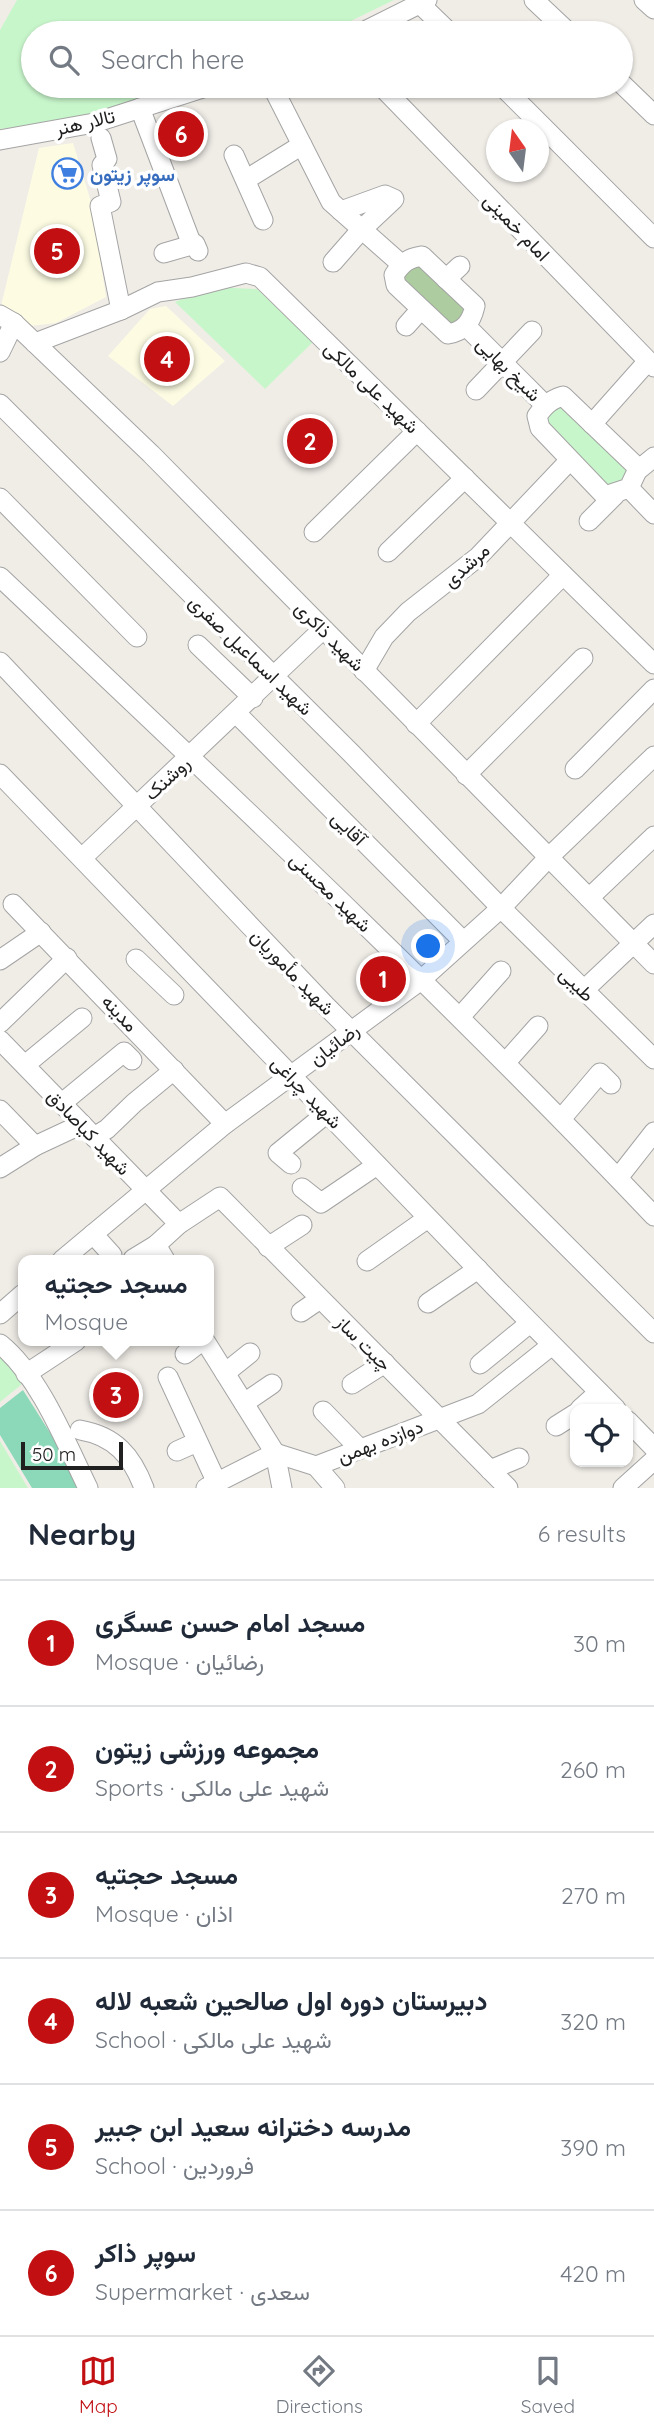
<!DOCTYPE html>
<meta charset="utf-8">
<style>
body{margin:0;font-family:Quicksand,Vazirmatn,sans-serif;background:#f6f6f7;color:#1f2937}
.controls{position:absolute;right:21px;bottom:21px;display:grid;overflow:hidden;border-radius:14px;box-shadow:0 2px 5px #0004}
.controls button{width:63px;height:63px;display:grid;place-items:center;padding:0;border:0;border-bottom:2px solid #e0e1e3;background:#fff;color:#1f2937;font:35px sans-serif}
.compass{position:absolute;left:486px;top:119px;width:63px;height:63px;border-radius:50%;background:#fff;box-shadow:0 2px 5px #0004;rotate:346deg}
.scale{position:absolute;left:21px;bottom:18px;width:102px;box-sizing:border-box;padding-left:7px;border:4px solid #202020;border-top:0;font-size:19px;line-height:24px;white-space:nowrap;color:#202020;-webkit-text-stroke:5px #fff;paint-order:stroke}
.you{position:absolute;left:429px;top:947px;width:24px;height:24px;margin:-18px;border:5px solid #fff;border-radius:50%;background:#1a73e8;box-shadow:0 0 0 10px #1a73e833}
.badge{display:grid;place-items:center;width:46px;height:46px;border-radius:50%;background:#c10f12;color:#fff;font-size:23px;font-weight:700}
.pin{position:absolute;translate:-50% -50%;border:4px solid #fff;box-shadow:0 2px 7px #0006}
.popup{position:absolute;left:18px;top:1255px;width:196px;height:91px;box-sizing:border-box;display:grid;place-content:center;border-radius:14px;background:#fff;filter:drop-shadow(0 2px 5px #0005);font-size:23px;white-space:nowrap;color:#747a83}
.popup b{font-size:26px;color:#1f2937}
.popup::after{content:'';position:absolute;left:50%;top:100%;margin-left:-14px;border:14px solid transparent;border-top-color:#fff}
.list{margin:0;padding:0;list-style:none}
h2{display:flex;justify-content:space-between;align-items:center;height:91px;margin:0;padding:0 28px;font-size:30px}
h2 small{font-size:23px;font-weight:400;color:#747a83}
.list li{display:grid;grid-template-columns:46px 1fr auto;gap:21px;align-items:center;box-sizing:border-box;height:126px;padding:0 28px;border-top:2px solid #e0e1e3}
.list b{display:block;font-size:26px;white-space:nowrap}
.list p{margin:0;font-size:23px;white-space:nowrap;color:#747a83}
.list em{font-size:23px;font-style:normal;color:#747a83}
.icon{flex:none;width:38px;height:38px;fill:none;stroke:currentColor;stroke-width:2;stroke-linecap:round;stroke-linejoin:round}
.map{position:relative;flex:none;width:654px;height:1488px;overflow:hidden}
.search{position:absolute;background:#fff;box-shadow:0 2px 5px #0004;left:21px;right:21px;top:21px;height:77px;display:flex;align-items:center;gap:18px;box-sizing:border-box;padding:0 24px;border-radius:38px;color:#747a83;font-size:26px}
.sheet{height:847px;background:#fff}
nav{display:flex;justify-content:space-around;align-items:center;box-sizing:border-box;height:98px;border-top:2px solid #e0e1e3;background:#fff;font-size:19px;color:#747a83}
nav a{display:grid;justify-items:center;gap:4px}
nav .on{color:#c10f12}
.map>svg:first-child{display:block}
.education{fill:#fdfce3}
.forest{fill:#adcc9f}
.park{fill:#c8f6cb}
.pitch{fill:#8bd9b9}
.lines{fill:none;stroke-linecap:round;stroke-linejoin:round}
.minor-casing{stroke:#a4a4a4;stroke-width:21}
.minor{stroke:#fff;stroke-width:19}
.labels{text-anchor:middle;stroke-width:7;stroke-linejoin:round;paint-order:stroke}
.street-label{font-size:19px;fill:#202020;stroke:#fff}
.shop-label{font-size:19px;font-weight:bold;fill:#366cbe;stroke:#fff;text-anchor:start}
</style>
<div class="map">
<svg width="654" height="1488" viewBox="0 0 654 1488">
<rect width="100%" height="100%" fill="#f0ede7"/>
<g class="education">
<polygon points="73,143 92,205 106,297 56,323 30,326 1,306 39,148"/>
<polygon points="166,306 225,361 173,406 108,356 150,309"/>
</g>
<polygon class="forest" points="418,262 467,310 465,319 450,328 402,281 405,273"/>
<g class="park">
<polygon points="17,0 394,0 326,33 33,33 33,86 188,86 91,118 0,129 0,30"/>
<polygon points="212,287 257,289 313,342 265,389 175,302"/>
<path d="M563 405 627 467C627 481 618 484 607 490L545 422 549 413Z"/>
<polygon points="0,1357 7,1360 22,1384 0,1402"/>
<polygon points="0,1441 28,1488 0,1488"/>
</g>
<polygon class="pitch" points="23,1390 64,1455 77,1488 32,1488 0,1435 0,1408"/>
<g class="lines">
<defs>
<g id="minor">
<polyline points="534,0 569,33"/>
<polyline points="644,0 654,9"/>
<polyline points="420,4 450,33"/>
<polyline points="361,33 427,0"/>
<polyline points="621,83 654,115"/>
<polyline points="272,86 331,202 401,264"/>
<polyline points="381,86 654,367"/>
<polyline points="502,86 654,238"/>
<polyline points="140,108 192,245"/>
<polyline points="101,138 107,159 102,165 111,202 100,206 121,310"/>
<polyline points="0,140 94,123 209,86"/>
<polyline points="234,155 263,220"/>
<polyline points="247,179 302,145"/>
<polyline points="164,253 195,244 198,251"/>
<path d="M422 256 475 306C471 323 464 331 448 334L396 285 394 275C402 263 408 258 422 256Z"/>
<polyline points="333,262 361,230 394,199 385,195 341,211"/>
<polyline points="446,279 460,266"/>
<polyline points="0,315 14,323 151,454 654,964"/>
<polyline points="406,326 421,309"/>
<polyline points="466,326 545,405"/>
<polyline points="35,343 121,310 158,292 192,287 246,273 260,277 654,664"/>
<polyline points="0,352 14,323"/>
<polyline points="476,390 532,331"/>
<path d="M563 396 635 465 637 471 629 488 605 496 540 428 537 416C545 405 550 400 563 396Z"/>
<polyline points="0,404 351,753 501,908 654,1059"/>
<polyline points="592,424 648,361"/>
<polyline points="637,471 654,457"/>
<polyline points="629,488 654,514"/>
<polyline points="0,498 137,637"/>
<polyline points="589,521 615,495"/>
<polyline points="314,532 417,431"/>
<polyline points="388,552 465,478"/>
<path d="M0 577C222 787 444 995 654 1216"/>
<polyline points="198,645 253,698"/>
<polyline points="0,662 327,1007 654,1333"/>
<polyline points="364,671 384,637 408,612 478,557 570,460"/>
<polyline points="236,713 463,941"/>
<polyline points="416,724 563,575"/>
<polyline points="575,769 654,689"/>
<polyline points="0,774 495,1287 616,1409"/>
<polyline points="466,775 583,658"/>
<polyline points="82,858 323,629"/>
<polyline points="589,898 654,836"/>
<polyline points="13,904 225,1124"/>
<polyline points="136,959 174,995"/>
<polyline points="0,960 41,932"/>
<polyline points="584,990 654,924"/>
<polyline points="460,1017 501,971"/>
<polyline points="0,1023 67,958"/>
<polyline points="0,1040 179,1224"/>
<polyline points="506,1062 538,1026"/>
<polyline points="25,1065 82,1018"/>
<polyline points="62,1103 124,1052 132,1060"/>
<polyline points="0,1110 35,1146"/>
<polyline points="561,1119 600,1073 611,1084"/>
<polyline points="94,1137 107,1129 134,1103 174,1070"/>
<polyline points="291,1164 278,1153 327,1113"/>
<polyline points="0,1168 35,1146 82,1124"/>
<polyline points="618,1178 654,1132"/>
<polyline points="302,1188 321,1203 377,1165"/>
<polyline points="93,1234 112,1255"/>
<polyline points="156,1245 165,1260"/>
<polyline points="268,1247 302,1225"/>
<polyline points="133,1259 156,1245 179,1224 220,1197 508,1488"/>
<polyline points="62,1260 225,1124 421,980 501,908 548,858 654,756"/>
<polyline points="367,1261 428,1218"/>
<polyline points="428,1303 478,1269"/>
<polyline points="301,1312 320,1299"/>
<polyline points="0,1314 23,1294"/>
<polyline points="205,1341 275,1453 282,1488"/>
<path d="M0 1344C39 1375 66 1443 88 1488"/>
<polyline points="185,1354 202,1341"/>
<polyline points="480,1364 530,1323"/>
<polyline points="225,1373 250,1353"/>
<polyline points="26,1374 76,1341"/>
<polyline points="168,1377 217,1483"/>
<polyline points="352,1384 385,1363"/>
<polyline points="244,1403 272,1384"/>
<polyline points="580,1409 599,1392"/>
<polyline points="323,1411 360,1449"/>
<polyline points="628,1421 654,1448"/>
<polyline points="556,1426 575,1414"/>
<path d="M80 1430C115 1436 132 1456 144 1488"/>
<polyline points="177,1451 197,1442"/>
<polyline points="316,1466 335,1488"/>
<polyline points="490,1470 519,1458"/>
<polyline points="206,1488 275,1453 316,1466 478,1404 552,1345"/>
<polyline points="623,1488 654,1460"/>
</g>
</defs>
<use href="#minor" class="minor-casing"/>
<use href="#minor" class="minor"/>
</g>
<defs>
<symbol id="supermarket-ring" viewBox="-11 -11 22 22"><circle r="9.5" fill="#fff" stroke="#3f7fe0" stroke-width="1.5"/><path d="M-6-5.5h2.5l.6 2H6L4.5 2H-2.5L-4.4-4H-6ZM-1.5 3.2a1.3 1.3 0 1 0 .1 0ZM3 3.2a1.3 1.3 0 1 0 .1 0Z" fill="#3f7fe0"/></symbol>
</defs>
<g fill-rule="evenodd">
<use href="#supermarket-ring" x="50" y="156" width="35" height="35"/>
</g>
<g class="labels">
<g class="street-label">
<text transform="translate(85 122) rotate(-13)" y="7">تالار هنر</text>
<text transform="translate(517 227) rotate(46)" y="7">امام خمینی</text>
<text transform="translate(509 369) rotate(45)" y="7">شیخ بهایی</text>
<text transform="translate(372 387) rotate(44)" y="7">شهید علی مالکی</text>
<text transform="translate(466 565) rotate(-42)" y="7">مرشدی</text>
<text transform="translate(330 636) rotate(45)" y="7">شهید ذاکری</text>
<text transform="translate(251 655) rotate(44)" y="7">شهید اسماعیل صفری</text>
<text transform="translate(167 778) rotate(-43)" y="7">روشنک</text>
<text transform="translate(349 828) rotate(45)" y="7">آقایی</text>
<text transform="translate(331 892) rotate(44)" y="7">شهید محسنی</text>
<text transform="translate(293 972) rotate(46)" y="7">شهید مأموریان</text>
<text transform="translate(577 984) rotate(45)" y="7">طیبی</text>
<text transform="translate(120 1013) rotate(47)" y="7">مدینه</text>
<text transform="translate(334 1044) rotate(-37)" y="7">رضائیان</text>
<text transform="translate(307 1092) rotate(46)" y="7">شهید چراغی</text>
<text transform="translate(89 1132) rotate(46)" y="7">شهید کیاصادق</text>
<text transform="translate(364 1343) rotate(45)" y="7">چیت ساز</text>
<text transform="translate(380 1441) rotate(-21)" y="7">دوازده بهمن</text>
</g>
<g class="shop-label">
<text x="90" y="181">سوپر زیتون</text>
</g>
</g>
</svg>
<div class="controls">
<button><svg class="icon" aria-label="locate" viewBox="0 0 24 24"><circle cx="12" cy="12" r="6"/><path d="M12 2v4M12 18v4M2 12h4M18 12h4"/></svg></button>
</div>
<svg class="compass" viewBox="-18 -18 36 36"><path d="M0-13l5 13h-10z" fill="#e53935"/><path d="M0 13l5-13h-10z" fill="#747a83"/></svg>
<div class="scale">50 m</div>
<div class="you"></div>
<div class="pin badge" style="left:383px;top:979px">1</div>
<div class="pin badge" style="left:310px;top:441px">2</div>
<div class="pin badge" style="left:116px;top:1395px">3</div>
<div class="popup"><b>مسجد حجتیه</b>Mosque</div>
<div class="pin badge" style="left:167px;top:359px">4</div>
<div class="pin badge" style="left:57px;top:251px">5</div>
<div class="pin badge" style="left:181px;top:134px">6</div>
<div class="search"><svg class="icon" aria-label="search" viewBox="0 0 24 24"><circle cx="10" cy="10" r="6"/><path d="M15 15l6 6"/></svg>Search here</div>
</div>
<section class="sheet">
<h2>Nearby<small>6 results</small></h2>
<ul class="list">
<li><span class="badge">1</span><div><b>مسجد امام حسن عسگری</b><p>Mosque · رضائیان</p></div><em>30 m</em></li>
<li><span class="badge">2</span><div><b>مجموعه ورزشی زیتون</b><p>Sports · شهید علی مالکی</p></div><em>260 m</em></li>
<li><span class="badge">3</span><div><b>مسجد حجتیه</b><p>Mosque · اذان</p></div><em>270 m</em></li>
<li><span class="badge">4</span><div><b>دبیرستان دوره اول صالحین شعبه لاله</b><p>School · شهید علی مالکی</p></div><em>320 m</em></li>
<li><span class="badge">5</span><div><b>مدرسه دخترانه سعید ابن جبیر</b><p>School · فروردین</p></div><em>390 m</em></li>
<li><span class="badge">6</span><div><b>سوپر ذاکر</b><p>Supermarket · سعدی</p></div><em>420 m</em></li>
</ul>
</section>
<nav>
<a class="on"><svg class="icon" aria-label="map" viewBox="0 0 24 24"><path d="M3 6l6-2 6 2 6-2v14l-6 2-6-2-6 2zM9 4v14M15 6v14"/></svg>Map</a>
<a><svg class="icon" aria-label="directions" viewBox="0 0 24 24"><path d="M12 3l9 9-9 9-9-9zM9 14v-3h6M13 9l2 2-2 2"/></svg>Directions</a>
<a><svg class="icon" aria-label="saved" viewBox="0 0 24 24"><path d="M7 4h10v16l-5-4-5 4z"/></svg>Saved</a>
</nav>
